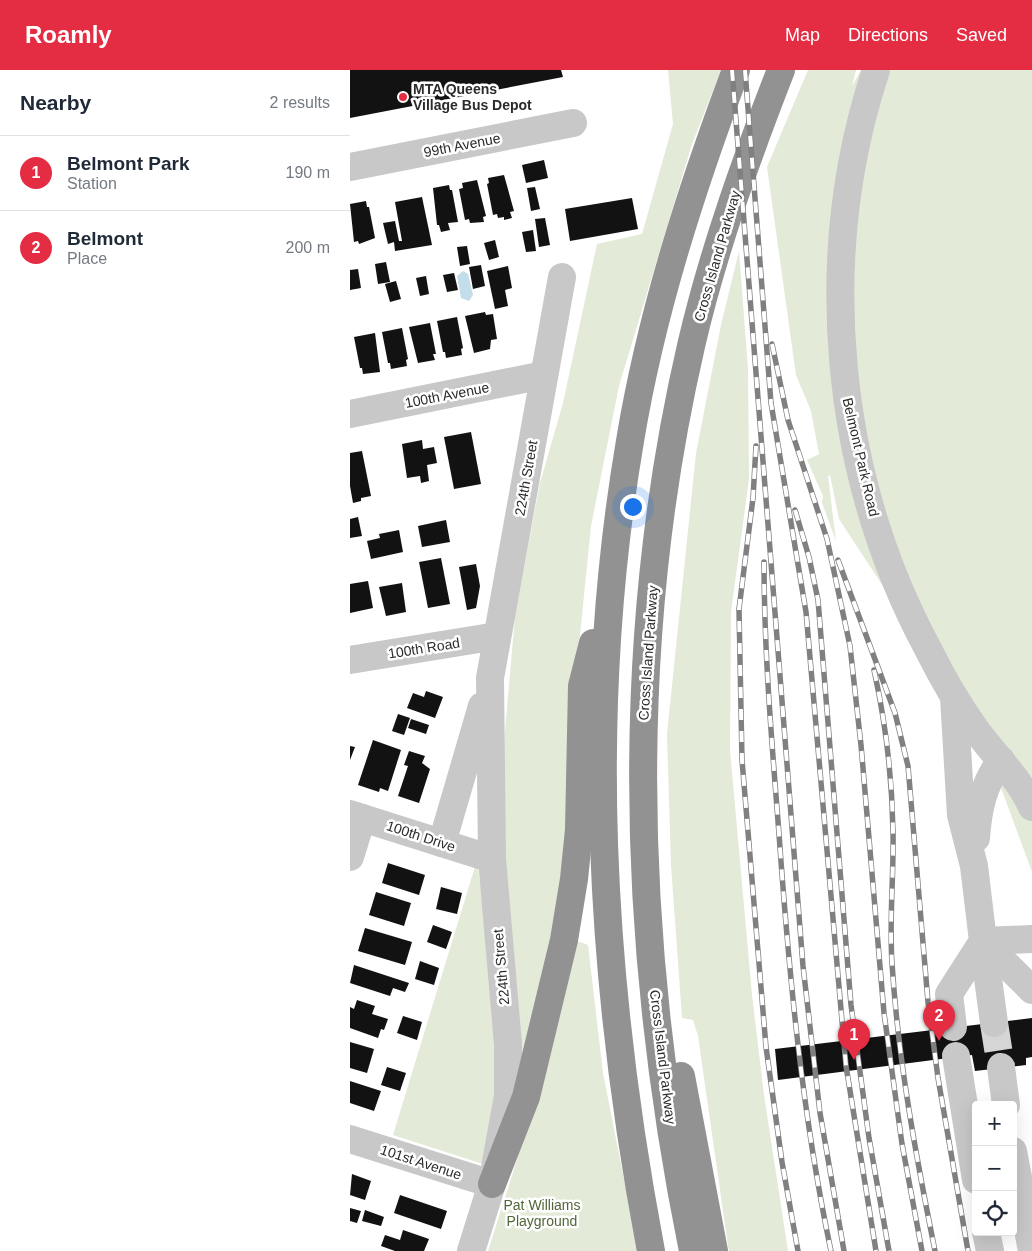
<!DOCTYPE html>
<meta charset="utf-8">
<style>
body{margin:0;font-family:Helvetica,sans-serif;background:#f2f2f3;color:#1f2937}
.controls{position:absolute;right:15px;bottom:15px;display:grid;overflow:hidden;border-radius:5px;box-shadow:0 5px 20px #0002}
.controls button{width:45px;height:45px;display:grid;place-items:center;padding:0;border:0;border-bottom:1px solid #e0e1e3;background:#fff;color:#1f2937;font:25px sans-serif}
.you{position:absolute;left:282px;top:436px;width:18px;height:18px;margin:-12px;border:4px solid #fff;border-radius:50%;background:#1a73e8;box-shadow:0 0 0 8px #1a73e833}
.badge{display:grid;place-items:center;width:32px;height:32px;border-radius:50%;background:#e42c43;color:#fff;font-size:16px;font-weight:700}
.pin{position:absolute;translate:-50% -41px;filter:drop-shadow(0 1px 2px #0008)}
.pin::after{content:'';position:absolute;top:26px;width:18px;height:15px;background:inherit;clip-path:polygon(0 0,100% 0,50% 100%)}
.list{margin:0;padding:0;list-style:none}
h2{display:flex;justify-content:space-between;align-items:center;height:65px;margin:0;padding:0 20px;font-size:21px}
h2 small{font-size:16px;font-weight:400;color:#747a83}
.list li{display:grid;grid-template-columns:32px 1fr auto;gap:15px;align-items:center;box-sizing:border-box;height:75px;padding:0 20px;border-top:1px solid #e0e1e3}
.list b{display:block;font-size:19px;white-space:nowrap}
.list p{margin:0;font-size:16px;white-space:nowrap;color:#747a83}
.list em{font-size:16px;font-style:normal;color:#747a83}
.icon{flex:none;width:28px;height:28px;fill:none;stroke:currentColor;stroke-width:2;stroke-linecap:round;stroke-linejoin:round}
.map{position:relative;flex:none;width:682px;height:1181px;overflow:hidden}
header{display:flex;align-items:center;gap:30px;box-sizing:border-box;height:70px;padding:0 25px;background:#e42c43;color:#fff}
header strong{font-size:24px}
nav{display:flex;gap:28px;margin-inline-start:auto;font-size:18px}
main{display:flex}
aside{flex:1;background:#fff}
.map>svg:first-child{display:block}
.green{fill:#e3ead8}
.water{fill:#c4ddea}
.building{fill:#121212}
.lines{fill:none;stroke-linecap:round;stroke-linejoin:round}
.minor-tunnel{stroke:#d5d5d5;stroke-width:28;stroke-dasharray:28 14;stroke-linecap:butt}
.minor{stroke:#c8c8c8;stroke-width:28}
.highway{stroke:#929292;stroke-width:28}
.rail-casing{stroke:#808080;stroke-width:5.5}
.rail{stroke:#fff;stroke-width:4;stroke-dasharray:11;stroke-linecap:butt}
.poi-dot{fill:#e42c43;stroke:#fff;stroke-width:2}
.labels{text-anchor:middle;stroke-width:5;stroke-linejoin:round;paint-order:stroke}
.poi-label{font-size:14px;font-weight:bold;fill:#2b2b2b;stroke:#fff;text-anchor:start}
.street-label{font-size:14px;fill:#2b2b2b;stroke:#fff}
.park-label{font-size:14px;fill:#51663a;stroke:#fff}
</style>
<header>
<strong>Roamly</strong>
<nav><a>Map</a><a>Directions</a><a>Saved</a></nav>
</header>
<main>
<aside>
<h2>Nearby<small>2 results</small></h2>
<ul class="list">
<li><span class="badge">1</span><div><b>Belmont Park</b><p>Station</p></div><em>190 m</em></li>
<li><span class="badge">2</span><div><b>Belmont</b><p>Place</p></div><em>200 m</em></li>
</ul>
</aside>
<div class="map">
<svg width="682" height="1181" viewBox="0 0 682 1181">
<rect width="100%" height="100%" fill="#fff"/>
<g class="green">
<polygon points="318,0 371,0 342,74 269,316 241,456 228,585 224,738 202,904 172,1003 153,766 153,684 165,546 190,413 213,333 247,174 292,164 323,54"/>
<polygon points="458,0 506,0 502,16 511,0 682,0 682,802 633,669 489,449 480,405 478,406 486,471 472,433 473,426 457,390 469,384 461,341 446,305 417,97"/>
<polygon points="389,181 398,299 399,409 381,542 380,680 402,925 414,1025 438,1181 379,1181 378,1176 348,966 343,950 332,948 321,795 317,664 346,383 371,255"/>
<polygon points="127,790 149,958 146,1025 136,1095 43,1065"/>
<polygon points="227,871 238,875 253,1003 288,1181 138,1181 165,1096"/>
</g>
<polygon class="water" points="113,201 118,204 123,225 119,231 111,228 107,206"/>
<g class="building">
<polygon points="0,0 211,0 213,7 0,48"/>
<polygon points="194,90 198,108 176,113 172,95"/>
<polygon points="154,105 164,141 160,142 162,148 154,150 154,147 148,148 147,144 143,145 137,114 139,113 138,108"/>
<polygon points="127,110 136,146 133,147 134,152 120,153 119,149 115,150 109,119 113,118 112,113"/>
<polygon points="99,115 100,120 102,120 108,152 98,153 100,160 91,162 89,155 87,155 83,118"/>
<polygon points="185,117 190,139 181,141 177,118"/>
<polygon points="72,127 82,175 45,181 44,172 38,174 33,153 45,151 49,171 52,171 45,132"/>
<polygon points="282,128 288,159 220,171 215,139"/>
<polygon points="16,131 17,137 19,137 25,168 9,174 8,171 4,172 0,134"/>
<polygon points="195,148 200,175 189,177 185,149"/>
<polygon points="183,160 186,181 176,182 172,162"/>
<polygon points="145,170 149,187 139,190 134,173"/>
<polygon points="117,176 120,194 110,196 107,177"/>
<polygon points="36,192 40,212 28,214 25,194"/>
<polygon points="131,195 135,216 123,219 119,197"/>
<polygon points="158,196 162,218 155,220 158,236 145,239 137,201"/>
<polygon points="8,199 11,218 0,220 0,200"/>
<polygon points="104,203 108,220 97,222 93,205"/>
<polygon points="76,206 79,224 70,226 66,208"/>
<polygon points="46,211 51,229 40,232 35,214"/>
<polygon points="135,242 136,245 143,244 147,269 141,270 140,279 124,283 115,246"/>
<polygon points="107,247 113,278 111,279 112,285 96,288 95,282 93,282 87,251"/>
<polygon points="80,253 86,284 83,284 85,290 68,293 59,257"/>
<polygon points="52,258 58,289 56,290 57,296 41,299 40,293 38,293 32,262"/>
<polygon points="25,263 30,302 13,304 12,298 10,298 4,267"/>
<polygon points="121,362 131,414 104,419 94,367"/>
<polygon points="72,370 73,379 84,377 87,393 77,395 79,411 71,413 70,406 57,408 52,374"/>
<polygon points="12,381 21,426 11,428 11,431 3,433 0,416 0,383"/>
<polygon points="8,447 12,466 0,468 0,449"/>
<polygon points="96,450 100,472 72,477 68,456"/>
<polygon points="49,460 53,482 21,489 17,471 30,468 29,464"/>
<polygon points="91,488 100,534 78,538 69,492"/>
<polygon points="126,494 130,516 126,538 117,540 109,497"/>
<polygon points="18,511 23,538 0,543 0,514"/>
<polygon points="52,513 56,542 36,546 29,517"/>
<polygon points="76,621 93,627 85,648 57,638 63,623 74,627"/>
<polygon points="48,644 60,648 54,665 42,661"/>
<polygon points="61,649 79,655 76,664 58,658"/>
<polygon points="23,670 51,680 38,721 30,718 29,722 8,715"/>
<polygon points="0,676 5,677 0,690"/>
<polygon points="59,681 75,686 72,693 80,699 69,733 48,726 58,696 54,695"/>
<polygon points="38,793 75,805 69,825 32,813"/>
<polygon points="91,817 112,823 107,844 86,839"/>
<polygon points="26,822 61,833 54,856 19,845"/>
<polygon points="83,855 102,862 96,879 77,872"/>
<polygon points="15,858 62,872 55,895 8,881"/>
<polygon points="70,891 89,898 84,915 65,909"/>
<polygon points="4,895 59,913 55,922 43,918 40,926 0,913"/>
<polygon points="7,930 25,936 22,944 38,949 34,960 31,959 28,968 0,958 0,937 4,939"/>
<polygon points="53,946 72,952 67,970 47,963"/>
<polygon points="682,948 682,987 676,988 676,995 625,1001 622,985 428,1010 425,979"/>
<polygon points="0,972 24,979 17,1003 0,998"/>
<polygon points="37,997 56,1003 50,1021 31,1015"/>
<polygon points="0,1011 31,1021 24,1041 0,1033"/>
<polygon points="2,1104 21,1111 15,1130 0,1125"/>
<polygon points="50,1125 97,1141 91,1159 44,1143"/>
<polygon points="0,1138 11,1141 7,1153 0,1151"/>
<polygon points="15,1140 34,1147 31,1156 12,1151"/>
<polygon points="53,1160 79,1169 74,1181 45,1181 31,1176 35,1165 50,1170"/>
</g>
<g class="lines">
<polyline class="minor-tunnel" points="644,953 651,997"/>
<g class="minor">
<path d="M526 0C464 188 484 404 578 579 592 607 608 635 626 660 645 686 669 708 682 737"/>
<polyline points="0,97 223,53"/>
<polyline points="0,344 194,305"/>
<polyline points="0,590 147,566"/>
<polyline points="0,744 142,789"/>
<path d="M626 768C628 739 633 715 651 690"/>
<polyline points="92,773 132,636"/>
<polyline points="0,787 12,748"/>
<polyline points="633,871 644,953"/>
<polyline points="633,871 682,920"/>
<polyline points="633,871 682,869"/>
<polyline points="603,957 599,924 633,871 624,796 611,745 604,627"/>
<polyline points="606,986 626,1110"/>
<polyline points="651,997 656,1035"/>
<polyline points="0,1069 142,1114"/>
<polyline points="663,1081 682,1181"/>
<polyline points="636,1162 640,1181"/>
<polyline points="121,1181 142,1114 158,1026 158,974 142,789 140,608 212,207"/>
</g>
<g class="highway">
<polyline points="331,1006 364,1181"/>
<polyline points="142,1114 176,1027 214,870 224,809 229,760 232,616 243,573"/>
<path d="M301 1181C250 913 234 641 280 371 301 244 341 120 386 0"/>
<path d="M343 1181C282 881 272 575 341 276 363 181 396 90 431 0"/>
</g>
<defs>
<g id="rail">
<polyline points="382,0 453,896 470,1043 494,1181"/>
<polyline points="395,0 421,333 456,542 496,996 526,1181"/>
<polyline points="422,274 438,350 477,469 500,576 511,675 534,943 552,1074 572,1181"/>
<polyline points="406,376 403,428 389,539 392,690 416,977 432,1092 448,1181"/>
<polyline points="445,440 459,487 468,530 501,935 519,1068 539,1181"/>
<polyline points="488,490 545,643 558,696 578,932 588,1008 618,1181"/>
<path d="M414 492C414 583 422 674 429 764 439 904 452 1044 481 1181"/>
<path d="M524 600C536 654 542 706 543 761 544 805 539 849 542 893 548 990 566 1086 585 1181"/>
</g>
</defs>
<use href="#rail" class="rail-casing"/>
<use href="#rail" class="rail"/>
</g>
<circle class="poi-dot" cx="53" cy="27" r="5"/>
<g class="labels">
<g class="poi-label">
<text x="63" y="24">MTA Queens<tspan x="63" dy="16">Village Bus Depot</tspan></text>
</g>
<g class="street-label">
<text transform="translate(112 75) rotate(-11)" y="5">99th Avenue</text>
<text transform="translate(367 186) rotate(-74)" y="5">Cross Island Parkway</text>
<text transform="translate(97 325) rotate(-11)" y="5">100th Avenue</text>
<text transform="translate(511 387) rotate(77)" y="5">Belmont Park Road</text>
<text transform="translate(176 408) rotate(-80)" y="5">224th Street</text>
<text transform="translate(74 578) rotate(-9)" y="5">100th Road</text>
<text transform="translate(298 583) rotate(-86)" y="5">Cross Island Parkway</text>
<text transform="translate(71 766) rotate(18)" y="5">100th Drive</text>
<text transform="translate(151 897) rotate(-95)" y="5">224th Street</text>
<text transform="translate(313 987) rotate(83)" y="5">Cross Island Parkway</text>
<text transform="translate(71 1092) rotate(18)" y="5">101st Avenue</text>
</g>
<g class="park-label">
<text x="192" y="1140">Pat Williams<tspan x="192" dy="16">Playground</tspan></text>
</g>
</g>
</svg>
<div class="controls">
<button>+</button>
<button>−</button>
<button><svg class="icon" aria-label="locate" viewBox="0 0 24 24"><circle cx="12" cy="12" r="6"/><path d="M12 2v4M12 18v4M2 12h4M18 12h4"/></svg></button>
</div>
<div class="you"></div>
<div class="pin badge" style="left:504px;top:990px">1</div>
<div class="pin badge" style="left:589px;top:971px">2</div>
</div>
</main>
